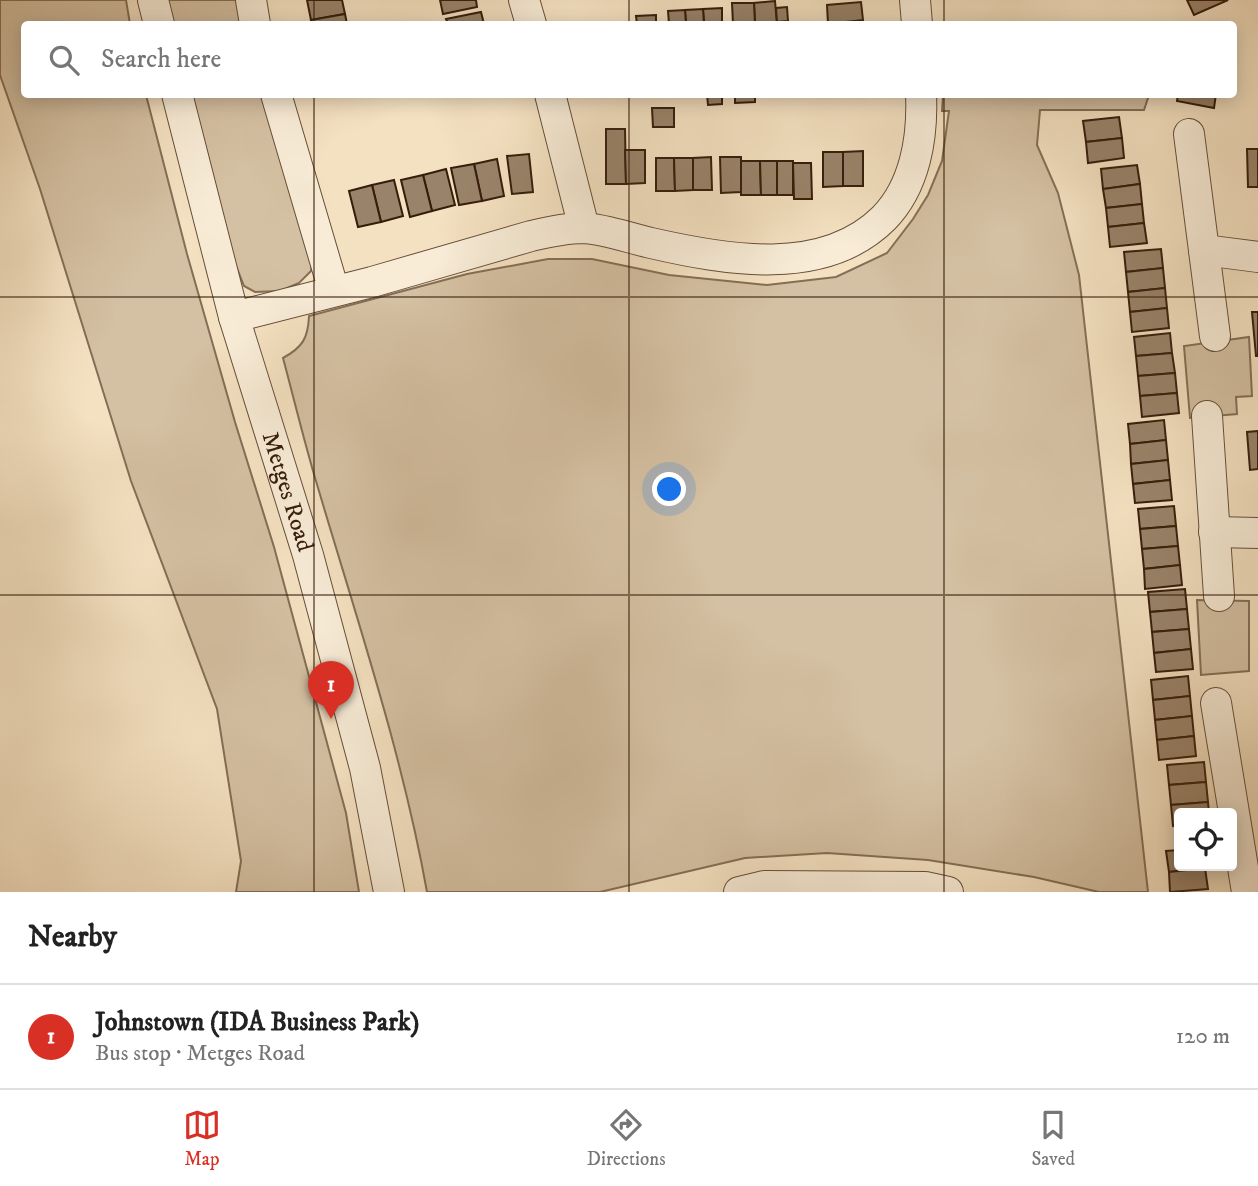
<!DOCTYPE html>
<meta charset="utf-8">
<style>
body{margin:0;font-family:"IM FELL DW Pica",serif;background:#f6f6f6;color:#222}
.controls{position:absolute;right:21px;bottom:21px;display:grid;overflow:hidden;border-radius:7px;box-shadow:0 4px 18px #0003}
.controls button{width:63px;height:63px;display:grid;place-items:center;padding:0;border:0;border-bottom:2px solid #e0e0e0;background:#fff;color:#222;font:35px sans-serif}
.you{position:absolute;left:670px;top:490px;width:24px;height:24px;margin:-18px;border:5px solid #fff;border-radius:50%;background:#1a73e8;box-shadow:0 0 0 10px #1a73e833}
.badge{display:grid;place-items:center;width:46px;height:46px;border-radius:50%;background:#d93025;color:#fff;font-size:23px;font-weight:700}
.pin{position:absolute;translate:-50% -58px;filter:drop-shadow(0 2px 4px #0008)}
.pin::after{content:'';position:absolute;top:37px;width:24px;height:21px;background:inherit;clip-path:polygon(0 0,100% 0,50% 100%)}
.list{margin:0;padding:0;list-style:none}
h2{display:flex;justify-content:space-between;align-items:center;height:91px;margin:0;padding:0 28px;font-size:30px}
h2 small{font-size:23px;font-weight:400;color:#767676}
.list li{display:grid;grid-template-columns:46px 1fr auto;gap:21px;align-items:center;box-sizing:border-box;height:105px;padding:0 28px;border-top:2px solid #e0e0e0}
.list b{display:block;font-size:26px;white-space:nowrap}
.list p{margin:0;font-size:23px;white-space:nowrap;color:#767676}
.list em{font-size:23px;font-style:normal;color:#767676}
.icon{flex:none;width:38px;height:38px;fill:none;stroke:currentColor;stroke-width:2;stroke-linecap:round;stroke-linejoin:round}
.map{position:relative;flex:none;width:1258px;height:892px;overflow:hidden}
.search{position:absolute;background:#fff;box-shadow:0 4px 18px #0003;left:21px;right:21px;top:21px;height:77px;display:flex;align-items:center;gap:18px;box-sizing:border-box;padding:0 24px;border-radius:7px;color:#767676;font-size:26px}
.sheet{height:196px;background:#fff}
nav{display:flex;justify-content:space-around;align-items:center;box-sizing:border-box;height:98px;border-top:2px solid #e0e0e0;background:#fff;font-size:19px;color:#767676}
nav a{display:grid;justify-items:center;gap:4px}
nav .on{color:#d93025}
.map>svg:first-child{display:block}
.green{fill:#d4c0a2;stroke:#856e56;stroke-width:2}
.building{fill:#99836a;stroke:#361d0b;stroke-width:2}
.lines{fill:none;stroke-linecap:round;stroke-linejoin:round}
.minor-casing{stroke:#664e38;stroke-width:32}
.minor{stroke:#f8ecd7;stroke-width:30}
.grid{fill:none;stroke:#361d0b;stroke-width:2;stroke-opacity:0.55}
.labels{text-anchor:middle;stroke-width:5;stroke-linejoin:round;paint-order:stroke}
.street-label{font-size:24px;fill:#361d0b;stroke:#f8ecd7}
</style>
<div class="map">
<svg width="1258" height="892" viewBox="0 0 1258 892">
<rect width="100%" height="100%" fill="#f4e1c1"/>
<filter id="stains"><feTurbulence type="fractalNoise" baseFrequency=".00286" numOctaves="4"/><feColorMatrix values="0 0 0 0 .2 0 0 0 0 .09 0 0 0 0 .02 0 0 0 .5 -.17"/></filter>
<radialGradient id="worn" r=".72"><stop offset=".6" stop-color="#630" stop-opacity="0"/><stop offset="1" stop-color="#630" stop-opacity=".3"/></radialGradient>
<g class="green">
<polygon points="0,0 126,0 130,24 24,24 24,94 146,95 187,254 235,422 274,547 346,813 359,892 236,892 241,861 217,709 131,481 40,189 0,75"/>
<polygon points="167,0 244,0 249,24 171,24"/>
<polygon points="186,95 266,95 312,259 311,271 299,283 280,291 255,292 244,286 229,248"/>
<path d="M943 95H1149L1144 110H1040L1037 145 1058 193 1079 275 1148 892H1099L1034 877 928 860 827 853 745 858 600 892H427C402 752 356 617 316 481 304 441 294 399 283 358 303 347 308 338 309 316L467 274 548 259H592L669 275 767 285 836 277 887 253 913 219 928 195 942 161 949 111H942Z"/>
<polygon points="1249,337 1252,396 1236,397 1237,414 1190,418 1184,346"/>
<polygon points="1197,600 1249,601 1249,671 1201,675"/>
</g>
<g class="building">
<polygon points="307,0 342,0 345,14 311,20"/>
<polygon points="440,0 476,0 477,7 443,14"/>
<polygon points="1187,0 1228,0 1194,15"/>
<polygon points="775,1 777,24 755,24 754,3"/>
<polygon points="861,2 863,20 828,24 827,5"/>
<polygon points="732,3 754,3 755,24 733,24"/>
<polygon points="787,7 788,21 777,22 776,8"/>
<polygon points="722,8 722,24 704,24 703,9"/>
<polygon points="703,9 704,24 686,24 685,10"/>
<polygon points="685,10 686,24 669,24 668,11"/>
<polygon points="481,12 484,24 448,24 446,19"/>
<polygon points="345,14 347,24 312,24 311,20"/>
<polygon points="656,15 656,24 637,24 636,16"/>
<polygon points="707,94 722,94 722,104 708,105"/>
<polygon points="735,94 755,94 755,102 735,103"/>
<polygon points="1178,94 1216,94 1214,108 1177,101"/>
<polygon points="652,108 674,108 674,127 653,127"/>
<polygon points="1119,117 1122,138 1086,142 1083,121"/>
<polygon points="606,129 625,129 626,184 606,184"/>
<polygon points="1122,138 1124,158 1088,163 1086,142"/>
<polygon points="1247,149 1258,149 1258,187 1248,187"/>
<polygon points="625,150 645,150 645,183 626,184"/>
<polygon points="863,151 863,186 843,186 843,152"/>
<polygon points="823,152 843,152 843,186 823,187"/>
<polygon points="529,154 533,192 512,194 507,156"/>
<polygon points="711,157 712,190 693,190 693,158"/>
<polygon points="720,157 741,157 741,192 721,193"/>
<polygon points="656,158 674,158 675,191 656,191"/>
<polygon points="674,158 693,158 693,190 675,191"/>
<polygon points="497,159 504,196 482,201 474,164"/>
<polygon points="741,161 760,161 761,195 741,195"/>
<polygon points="760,161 777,161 777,195 761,195"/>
<rect x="777" y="161" width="16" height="34"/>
<polygon points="793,163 811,163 812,199 794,199"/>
<polygon points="474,164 482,201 459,205 451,168"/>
<polygon points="1137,165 1140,184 1103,189 1101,169"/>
<polygon points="446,169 455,205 432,211 423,175"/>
<polygon points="423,175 432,211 410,217 401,180"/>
<polygon points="394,180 403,216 381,222 372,185"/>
<polygon points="1140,184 1142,204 1106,208 1103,189"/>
<polygon points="372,185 381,222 358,227 349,191"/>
<polygon points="1142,204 1144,223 1108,227 1106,208"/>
<polygon points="1144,223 1147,243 1110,247 1108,227"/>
<polygon points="1161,249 1163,268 1126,272 1124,252"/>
<polygon points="1163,268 1165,288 1128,292 1126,272"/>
<polygon points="1165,288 1167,308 1130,312 1128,292"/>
<polygon points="1167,308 1169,328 1132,332 1130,312"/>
<polygon points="1252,312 1258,312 1258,356 1256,356"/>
<polygon points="1170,333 1172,353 1136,356 1134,337"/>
<polygon points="1172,353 1175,373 1138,376 1136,356"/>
<polygon points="1175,373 1177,393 1140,396 1138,376"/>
<polygon points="1177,393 1179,413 1142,417 1140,396"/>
<polygon points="1164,420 1166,440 1130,444 1128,424"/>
<polygon points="1258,431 1258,469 1250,470 1247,432"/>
<polygon points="1166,440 1168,460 1131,464 1130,444"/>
<polygon points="1168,460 1170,480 1133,484 1131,464"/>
<polygon points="1170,480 1172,500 1135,503 1133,484"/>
<polygon points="1174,506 1176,526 1140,529 1138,509"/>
<polygon points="1176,526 1178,546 1142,549 1140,529"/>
<polygon points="1178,546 1180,565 1144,569 1142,549"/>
<polygon points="1180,565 1182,585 1145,589 1144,569"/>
<polygon points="1185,589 1187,609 1150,612 1148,592"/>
<polygon points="1187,609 1189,629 1152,632 1150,612"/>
<polygon points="1189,629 1191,649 1154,653 1152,632"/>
<polygon points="1191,649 1193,669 1156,672 1154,653"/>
<polygon points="1188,676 1190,696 1153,700 1151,680"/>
<polygon points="1190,696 1192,716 1155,720 1153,700"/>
<polygon points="1192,716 1194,736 1157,740 1155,720"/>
<polygon points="1194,736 1196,756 1159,760 1157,740"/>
<polygon points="1204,762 1206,782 1169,785 1167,765"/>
<polygon points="1206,782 1208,802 1171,805 1169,785"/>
<polygon points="1208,802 1209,813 1179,813 1179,825 1173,826 1171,805"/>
<polygon points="1179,850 1179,866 1205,866 1205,868 1169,872 1166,851"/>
<polygon points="1205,868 1208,889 1170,892 1169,872"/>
</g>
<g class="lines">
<defs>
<g id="minor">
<polyline points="153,0 159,24"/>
<polyline points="251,0 255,24"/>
<polyline points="524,0 531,24"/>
<polyline points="915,0 917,24"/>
<path id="s1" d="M177 94 234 317 308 555 365 768 389 892"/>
<polyline points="276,94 334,291"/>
<polyline points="550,94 584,228"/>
<polyline points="1189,134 1215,336"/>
<polyline points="1204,250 1258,257"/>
<path d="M234 317 372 282 531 236C548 232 566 228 583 228 605 229 629 238 651 243 725 260 824 278 884 218 915 186 923 138 921 94"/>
<polyline points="1207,416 1219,596"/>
<polyline points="1214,532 1258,533"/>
<polyline points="1216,703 1247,892"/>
<polyline points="739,892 764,886 925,887 948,892"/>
</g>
</defs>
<use href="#minor" class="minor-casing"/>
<use href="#minor" class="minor"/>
</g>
<path class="grid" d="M314 0V24M629 0V24M944 0V24M314 94V892M629 94V892M944 94V892M0 297H1258M0 595H1258"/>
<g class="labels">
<g class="street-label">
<text dy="8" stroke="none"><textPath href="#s1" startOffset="413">Metges Road</textPath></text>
</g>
</g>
<rect width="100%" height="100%" filter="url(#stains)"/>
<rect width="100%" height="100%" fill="url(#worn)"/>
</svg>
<div class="controls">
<button><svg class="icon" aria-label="locate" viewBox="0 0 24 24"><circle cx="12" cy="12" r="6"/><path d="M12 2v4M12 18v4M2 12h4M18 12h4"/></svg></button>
</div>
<div class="you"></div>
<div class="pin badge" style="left:331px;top:719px">1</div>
<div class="search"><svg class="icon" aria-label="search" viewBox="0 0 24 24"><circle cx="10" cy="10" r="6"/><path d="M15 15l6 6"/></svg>Search here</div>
</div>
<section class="sheet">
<h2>Nearby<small></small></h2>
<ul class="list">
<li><span class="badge">1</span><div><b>Johnstown (IDA Business Park)</b><p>Bus stop · Metges Road</p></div><em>120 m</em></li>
</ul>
</section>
<nav>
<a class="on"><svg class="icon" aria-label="map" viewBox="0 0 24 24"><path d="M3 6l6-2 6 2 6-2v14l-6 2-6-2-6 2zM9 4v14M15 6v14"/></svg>Map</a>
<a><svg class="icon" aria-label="directions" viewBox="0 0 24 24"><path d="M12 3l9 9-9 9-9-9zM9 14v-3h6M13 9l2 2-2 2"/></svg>Directions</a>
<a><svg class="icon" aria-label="saved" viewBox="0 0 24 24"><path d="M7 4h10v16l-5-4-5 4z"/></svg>Saved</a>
</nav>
